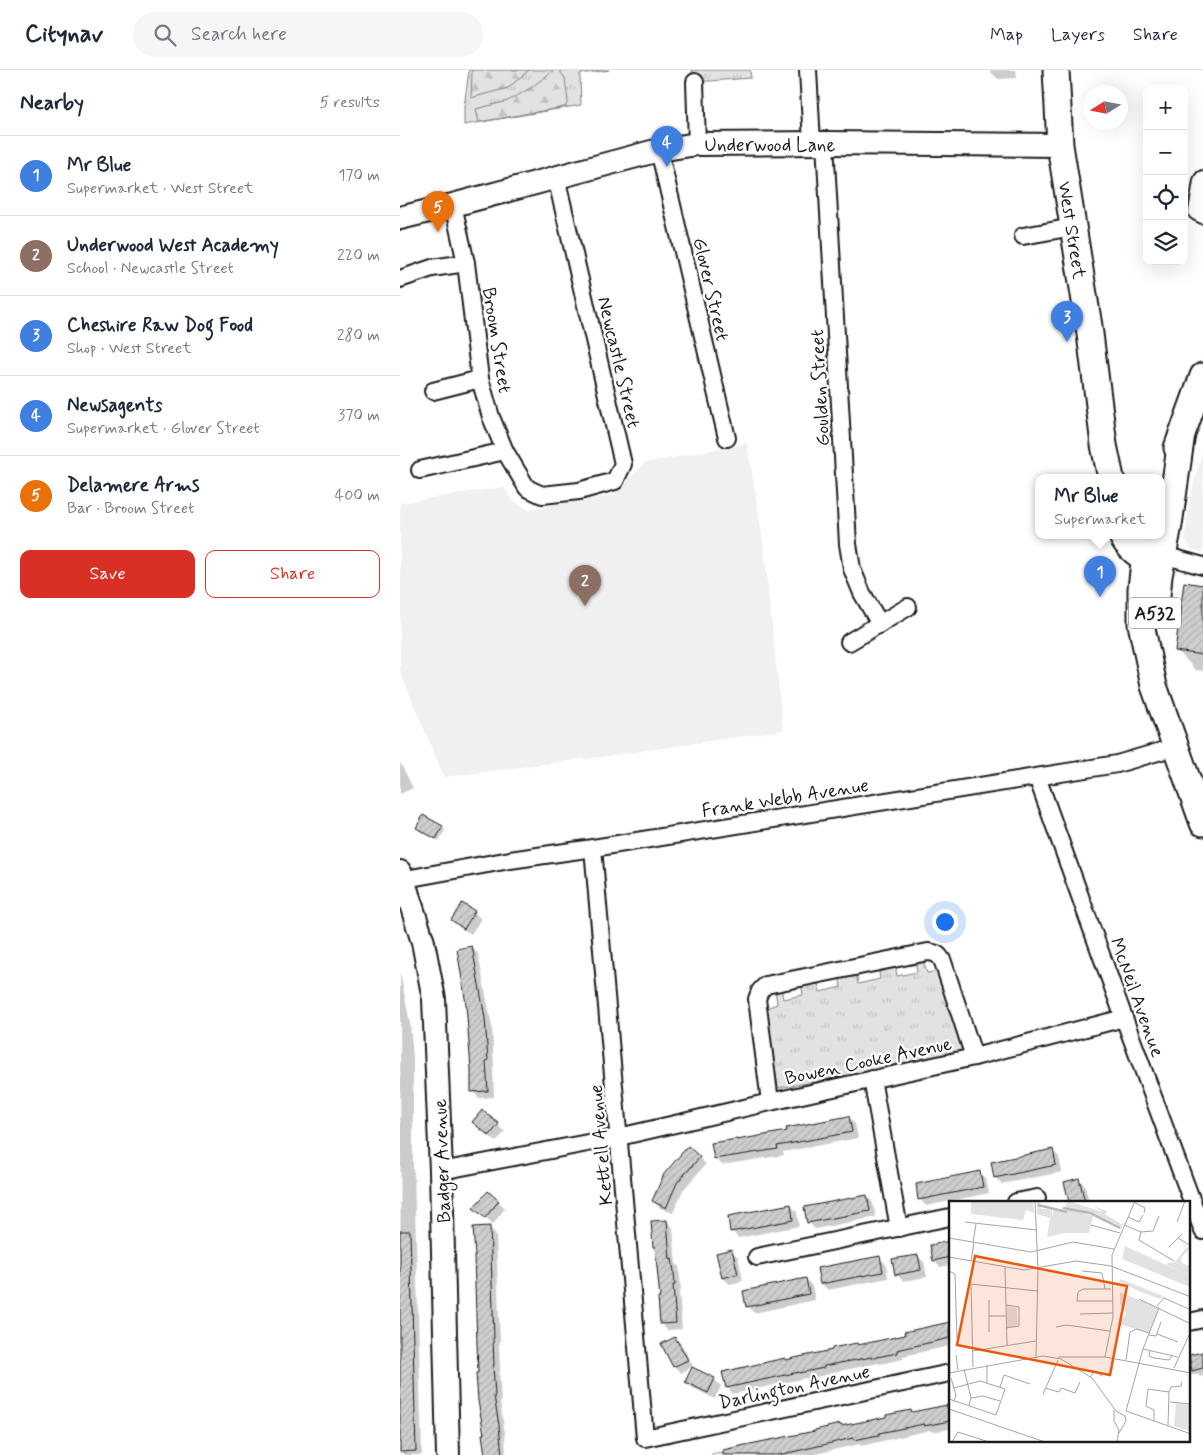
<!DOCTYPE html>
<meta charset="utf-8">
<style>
body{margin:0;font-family:Mynerve,sans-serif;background:#f6f6f7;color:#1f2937}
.controls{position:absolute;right:15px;top:15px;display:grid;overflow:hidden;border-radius:10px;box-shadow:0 5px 20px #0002}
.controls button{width:45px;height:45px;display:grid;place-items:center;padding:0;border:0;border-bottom:1px solid #e0e1e3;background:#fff;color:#1f2937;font:25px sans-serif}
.compass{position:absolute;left:683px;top:15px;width:45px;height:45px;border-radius:50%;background:#fff;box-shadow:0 5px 20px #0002;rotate:259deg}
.you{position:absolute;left:544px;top:851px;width:18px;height:18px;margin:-12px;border:4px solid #fff;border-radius:50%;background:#1a73e8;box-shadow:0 0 0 8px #1a73e833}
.badge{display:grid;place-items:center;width:32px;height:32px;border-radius:50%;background:#d93025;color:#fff;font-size:16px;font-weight:700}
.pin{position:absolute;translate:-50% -41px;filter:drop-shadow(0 1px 2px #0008)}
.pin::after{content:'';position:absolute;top:26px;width:18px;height:15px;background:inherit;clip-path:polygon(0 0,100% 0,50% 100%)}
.popup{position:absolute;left:635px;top:404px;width:130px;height:65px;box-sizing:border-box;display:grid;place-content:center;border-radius:10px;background:#fff;filter:drop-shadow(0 1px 4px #0005);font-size:16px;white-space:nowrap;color:#747a83}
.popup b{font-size:19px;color:#1f2937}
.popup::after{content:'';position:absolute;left:50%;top:100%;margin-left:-10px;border:10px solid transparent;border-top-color:#fff}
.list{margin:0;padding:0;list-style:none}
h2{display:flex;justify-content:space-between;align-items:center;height:65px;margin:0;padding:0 20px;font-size:21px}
h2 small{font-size:16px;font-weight:400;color:#747a83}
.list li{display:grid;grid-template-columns:32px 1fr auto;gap:15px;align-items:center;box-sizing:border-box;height:80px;padding:0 20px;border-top:1px solid #e0e1e3}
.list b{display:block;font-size:19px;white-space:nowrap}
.list p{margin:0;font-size:16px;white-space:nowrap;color:#747a83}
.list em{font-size:16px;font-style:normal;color:#747a83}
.actions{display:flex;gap:10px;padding:15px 20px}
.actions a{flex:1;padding:11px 0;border:1px solid #d93025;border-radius:10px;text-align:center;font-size:18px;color:#d93025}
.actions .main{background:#d93025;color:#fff}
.icon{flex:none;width:28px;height:28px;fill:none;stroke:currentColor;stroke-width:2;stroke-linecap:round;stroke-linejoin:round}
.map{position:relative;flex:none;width:803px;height:1385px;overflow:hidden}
header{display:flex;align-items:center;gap:30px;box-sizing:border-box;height:70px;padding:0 25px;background:#fff;border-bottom:1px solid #e0e1e3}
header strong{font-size:24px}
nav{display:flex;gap:28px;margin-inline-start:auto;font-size:18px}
.search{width:350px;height:45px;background:#f6f6f7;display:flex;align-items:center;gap:12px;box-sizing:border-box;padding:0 18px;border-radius:28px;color:#747a83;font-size:19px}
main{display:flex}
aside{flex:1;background:#fff}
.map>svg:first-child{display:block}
.built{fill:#f0f0f0}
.grass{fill:url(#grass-tufts);stroke:#7f7f7f}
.forest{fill:url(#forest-firs);stroke:#7f7f7f}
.shadow{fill:#0003}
.building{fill:url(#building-hatch);stroke:#1c1c1c}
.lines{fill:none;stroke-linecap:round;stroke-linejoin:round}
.street-casing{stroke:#1c1c1c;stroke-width:20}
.secondary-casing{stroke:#1c1c1c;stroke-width:26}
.primary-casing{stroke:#1c1c1c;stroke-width:29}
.street{stroke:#fff;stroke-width:16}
.secondary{stroke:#fff;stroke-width:22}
.primary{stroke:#fff;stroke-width:25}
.labels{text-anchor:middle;stroke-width:4.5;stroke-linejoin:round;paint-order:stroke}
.shield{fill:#fff;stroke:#606060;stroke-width:1}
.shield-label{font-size:18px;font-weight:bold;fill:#1c1c1c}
.street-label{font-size:19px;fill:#1c1c1c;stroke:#fff}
.inset-river{fill:none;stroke:#b8b8b8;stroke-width:2.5}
.inset-road{fill:none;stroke:#a4a4a4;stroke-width:1}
.view{fill:#e8590c;fill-opacity:0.15;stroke:#e8590c;stroke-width:2.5}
.inset-edge{fill:none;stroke:#1c1c1c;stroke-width:2.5}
</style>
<header>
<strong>Citynav</strong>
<div class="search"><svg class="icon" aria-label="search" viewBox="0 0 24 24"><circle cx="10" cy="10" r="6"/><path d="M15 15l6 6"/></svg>Search here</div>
<nav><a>Map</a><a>Layers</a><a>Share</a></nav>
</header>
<main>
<aside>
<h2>Nearby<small>5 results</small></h2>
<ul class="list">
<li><span class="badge" style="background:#3f7fe0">1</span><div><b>Mr Blue</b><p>Supermarket · West Street</p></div><em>170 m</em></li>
<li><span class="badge" style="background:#8d6e63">2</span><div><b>Underwood West Academy</b><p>School · Newcastle Street</p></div><em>220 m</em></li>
<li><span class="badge" style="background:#3f7fe0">3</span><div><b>Cheshire Raw Dog Food</b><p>Shop · West Street</p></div><em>280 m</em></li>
<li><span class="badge" style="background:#3f7fe0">4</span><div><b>Newsagents</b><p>Supermarket · Glover Street</p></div><em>370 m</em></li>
<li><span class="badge" style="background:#e8710a">5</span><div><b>Delamere Arms</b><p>Bar · Broom Street</p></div><em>400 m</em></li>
</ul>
<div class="actions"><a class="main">Save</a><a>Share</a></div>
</aside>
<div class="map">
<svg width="803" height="1385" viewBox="0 0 803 1385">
<defs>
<pattern id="grass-tufts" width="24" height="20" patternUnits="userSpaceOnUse" patternTransform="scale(1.25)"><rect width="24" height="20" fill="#e2e2e2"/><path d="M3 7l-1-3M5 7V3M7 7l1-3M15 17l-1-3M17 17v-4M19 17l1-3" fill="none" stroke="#c1c1c1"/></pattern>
<pattern id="forest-firs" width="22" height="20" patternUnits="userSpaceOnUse" patternTransform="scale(1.25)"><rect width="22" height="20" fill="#e2e2e2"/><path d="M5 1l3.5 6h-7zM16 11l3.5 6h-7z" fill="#c1c1c1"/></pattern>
<pattern id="building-hatch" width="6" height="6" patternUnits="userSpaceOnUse" patternTransform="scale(1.25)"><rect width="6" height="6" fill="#cecece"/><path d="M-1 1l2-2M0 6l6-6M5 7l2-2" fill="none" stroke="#b0b0b0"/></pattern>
</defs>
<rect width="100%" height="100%" fill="#fff"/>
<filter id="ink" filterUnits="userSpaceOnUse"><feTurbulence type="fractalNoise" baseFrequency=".02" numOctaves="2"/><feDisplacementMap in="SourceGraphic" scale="10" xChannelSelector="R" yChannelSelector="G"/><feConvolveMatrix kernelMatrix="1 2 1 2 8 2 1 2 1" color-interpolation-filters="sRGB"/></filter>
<g filter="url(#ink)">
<g class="built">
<polygon points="347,373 363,470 383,660 215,685 44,707 0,601 0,433 104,417 111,430 128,439 214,425 245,393"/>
<polygon points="803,379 803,482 791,479 785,467 790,429"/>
</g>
<g class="grass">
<polygon points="69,0 209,0 180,4 181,35 64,55 64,37"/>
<polygon points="292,0 350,0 351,8 295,12"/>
<polygon points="522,888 527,903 539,901 567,979 466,1003 378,1018 366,938 377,934 375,918 381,917 383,929 403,925 401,913 417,910 420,922 441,917 439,904 456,901 458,914 480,909 478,896 495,893 497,906 517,902 515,889"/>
</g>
<g class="forest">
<polygon points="72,0 129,0 108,18 71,28"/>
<polygon points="154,0 159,0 165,8 168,32 165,37 79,52 76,39 108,31 132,17"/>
</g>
<g class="shadow">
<polygon points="589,0 616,0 617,8 598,9"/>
<polygon points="803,516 803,601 796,600 776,580"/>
<polygon points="0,692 13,718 0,724"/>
<polygon points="42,757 45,760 39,771 20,761 17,758"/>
<polygon points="63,835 74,842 81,849 71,864 59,857 53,850"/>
<polygon points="72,877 78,884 92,956 94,997 93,997 94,1027 79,1028 73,1021"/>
<polygon points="0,902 10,953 13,988 13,1101 14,1102 22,1385 4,1385 1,1381"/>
<polygon points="82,1042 105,1062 96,1072 80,1058"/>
<polygon points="449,1047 455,1054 458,1068 383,1082 384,1085 322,1095 315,1088 389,1062"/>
<polygon points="288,1078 306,1094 283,1120 273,1143 260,1138 253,1131"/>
<polygon points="653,1081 659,1087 662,1102 601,1114 595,1107"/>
<polygon points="579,1103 586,1109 589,1123 526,1136 520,1129"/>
<polygon points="679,1109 685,1116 689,1132 670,1132 665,1112"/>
<polygon points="88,1122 105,1138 93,1154 82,1144"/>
<polygon points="467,1126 473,1133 476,1147 415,1159 408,1152"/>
<polygon points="390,1135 397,1142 399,1156 338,1168 332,1161"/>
<polygon points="267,1151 273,1158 276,1194 279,1196 280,1209 281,1221 279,1221 282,1259 267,1260 261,1253 261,1229 257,1179 254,1177"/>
<polygon points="89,1157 96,1164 100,1274 99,1274 100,1302 99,1302 101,1332 100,1332 105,1363 106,1385 85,1385 86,1365 79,1304"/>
<polygon points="550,1172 550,1195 540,1197 534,1190 531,1176"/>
<polygon points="331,1181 338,1187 343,1211 330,1214 323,1208"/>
<polygon points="518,1186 524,1192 527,1207 503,1211 497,1205"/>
<polygon points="479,1187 486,1194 488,1208 428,1220 421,1213"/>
<polygon points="406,1209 412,1216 415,1230 354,1243 348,1236"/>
<polygon points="550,1253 550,1276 503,1286 503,1289 480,1294 478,1293 430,1303 430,1304 407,1309 405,1308 333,1324 327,1317 386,1291 506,1266 506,1263"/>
<polygon points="275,1268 282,1275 293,1296 281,1303 274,1296 263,1275"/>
<polygon points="803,1283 803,1306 800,1307 797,1304 789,1305 789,1286"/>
<polygon points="314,1309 321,1316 315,1329 293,1318 286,1312"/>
<polygon points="550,1336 550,1359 532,1362 530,1360 461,1376 460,1374 415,1384 415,1385 311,1385 311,1383"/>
</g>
<g class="building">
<polygon points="784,512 803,515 803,585 775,581"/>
<polygon points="23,745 43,756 36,769 16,758"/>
<polygon points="62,833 75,841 64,859 51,850"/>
<polygon points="72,876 85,948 88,990 86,991 88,1021 71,1022 71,999 66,934 57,879"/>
<polygon points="82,1040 99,1054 89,1066 72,1052"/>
<polygon points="449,1046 452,1062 377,1076 378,1079 314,1089 311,1073 337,1069 337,1070 387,1061 386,1058"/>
<polygon points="288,1076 300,1087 277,1113 266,1138 252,1131 264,1104"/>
<polygon points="653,1079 656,1095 594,1108 591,1092"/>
<polygon points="580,1101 583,1117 518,1130 516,1114"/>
<polygon points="679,1108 685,1132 669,1132 664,1112"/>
<polygon points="88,1121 99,1131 85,1148 73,1138"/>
<polygon points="467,1125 470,1141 407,1153 404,1137"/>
<polygon points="391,1134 393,1150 330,1162 328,1146"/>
<polygon points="267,1150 270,1189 272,1188 274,1202 275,1215 273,1215 276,1253 260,1254 258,1228 260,1228 255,1177 253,1177 251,1151"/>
<polygon points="90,1156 94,1268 93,1268 94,1296 93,1296 95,1325 94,1326 99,1355 102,1385 85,1385 82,1364 84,1364 78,1331 76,1303 78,1303 74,1186 75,1186 73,1157"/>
<polygon points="0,1161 10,1161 16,1381 0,1382"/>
<polygon points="550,1171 550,1187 533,1191 530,1175"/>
<polygon points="332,1179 338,1204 322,1208 316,1183"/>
<polygon points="518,1185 521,1200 495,1205 492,1189"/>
<polygon points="480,1186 483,1202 420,1214 417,1198"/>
<polygon points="406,1208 409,1224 346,1237 343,1221"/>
<polygon points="550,1252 550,1268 497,1280 497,1283 472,1288 472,1287 424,1296 424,1298 399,1303 399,1302 326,1318 322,1302 385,1288 385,1290 432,1280 432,1278 457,1273 458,1275 505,1265 504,1262"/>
<polygon points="275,1267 288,1290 273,1297 261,1274"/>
<polygon points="803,1282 803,1298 792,1301 789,1285"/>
<polygon points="292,1297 315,1308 308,1323 285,1312"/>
<polygon points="547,1335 550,1351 524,1356 524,1354 479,1363 479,1365 454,1370 453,1368 379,1385 323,1385 323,1380 345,1375 415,1361 415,1360 440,1354 441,1356 486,1347 486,1345 511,1340 512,1342"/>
</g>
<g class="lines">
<defs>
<g id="street">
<polyline points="408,0 412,73"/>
<polyline points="295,12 297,74"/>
<polyline points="425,73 448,474 452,499 462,523 480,554"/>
<polyline points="259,80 327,368"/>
<polyline points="803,109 802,111 797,142 803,145"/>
<polyline points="53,135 66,193 80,309 91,347 105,381 127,418 142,425 179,421 215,411 223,394 156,107"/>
<polyline points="623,166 673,157"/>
<polyline points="0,209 32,198 66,193"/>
<polyline points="33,321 80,309"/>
<polyline points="20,400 105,381"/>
<polyline points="763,485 803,496"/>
<polyline points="449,572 508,537"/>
<polyline points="637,707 724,948 803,1161"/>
<polyline points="193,778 245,1368 550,1303"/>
<polyline points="0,810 110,790 193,778 717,694 775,677"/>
<polyline points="472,1009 499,1158"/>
<path d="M370 1032 357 929 360 921 366 915 528 882C536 883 539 884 543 892L574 987"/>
<polyline points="41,1101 219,1067 370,1032 574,987 724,948"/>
<polyline points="616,1132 637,1128"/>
<polyline points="357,1187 550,1147"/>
<polyline points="789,1252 803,1249"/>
</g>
<g id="secondary">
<polyline points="0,148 53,135 259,80 297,74 425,73 660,75"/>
<polyline points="0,802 3,809 23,872 34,929 41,1101 48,1385"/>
</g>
<g id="primary">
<polyline points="656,0 660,75 689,256 704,375 711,408"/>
<polyline points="777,378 803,306"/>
<path d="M722 466C725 473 736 485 744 487 748 487 754 486 758 485"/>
<polyline points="747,466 741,519 741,554 754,616 803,753"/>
<polyline points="756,536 759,506 769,455 782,363"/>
</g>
</defs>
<use href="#street" class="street-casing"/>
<use href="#secondary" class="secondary-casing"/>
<use href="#primary" class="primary-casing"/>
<use href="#street" class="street"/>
<use href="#secondary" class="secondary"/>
<use href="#primary" class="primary"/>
</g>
</g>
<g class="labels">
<rect class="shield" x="729" y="527.5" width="52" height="31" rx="4"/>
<g class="shield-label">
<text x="755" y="549">A532</text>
</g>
<g class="street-label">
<text x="370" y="81">Underwood Lane</text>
<text transform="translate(673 160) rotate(81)" y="7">West Street</text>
<text transform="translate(312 219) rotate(77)" y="7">Glover Street</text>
<text transform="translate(98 270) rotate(81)" y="7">Broom Street</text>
<text transform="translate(220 292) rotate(77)" y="7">Newcastle Street</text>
<text transform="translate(419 318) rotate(-93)" y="7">Goulden Street</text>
<text transform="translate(385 727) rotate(-9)" y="7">Frank Webb Avenue</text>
<text transform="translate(738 927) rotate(70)" y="7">McNeil Avenue</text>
<text transform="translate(468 990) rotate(-12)" y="7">Bowen Cooke Avenue</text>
<text transform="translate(200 1075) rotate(-95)" y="7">Kettell Avenue</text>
<text transform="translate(41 1091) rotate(-92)" y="7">Badger Avenue</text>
<text transform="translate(394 1316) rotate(-12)" y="7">Darlington Avenue</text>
</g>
</g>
<g transform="translate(549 1131)">
<rect width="241" height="241" fill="#fff"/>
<path d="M119 0 154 11 148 15 167 24 174 23 172 28 138 12 116 6ZM171 91 210 107 200 132 170 123 177 112 171 104ZM58 105 68 107 69 124 58 127Z" fill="#e2e2e2"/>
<path d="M142 4 158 10 157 14 171 22 170 25 148 15 154 11Z" fill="#e2e2e2"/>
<path d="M22 0H84L85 12 77 9 74 19 22 13ZM88 0H91L92 8H103V16L105 7 119 12 115 6 144 15 140 32H115L98 36 101 17 88 13ZM238 46 240 48 232 57 233 62 241 65V75L216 63 226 61ZM227 202 241 204 240 230 225 225Z" fill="#e2e2e2"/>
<path d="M176 45 241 75V86L173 58ZM172 78 216 96 211 98 192 91 170 81Z" fill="#e2e2e2"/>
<path class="inset-river" d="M89 4 118 11M114 7 141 12 171 27"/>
<path class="inset-road" d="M86 0 89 68 87 156M185 1 196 7 195 12M179 16 190 21 194 14M16 21 88 29M228 21 236 0M142 24 171 32M175 24 192 31 204 30 210 15M192 31 190 39 225 60M0 37 82 51 124 41 165 48M229 37 242 45M24 41 27 23M220 46 233 33M0 56 75 69 127 60 162 65 242 96M22 60 25 41M56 66 58 144M0 70 6 73 8 138M133 70 153 72 156 88M162 88H134L129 91 128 100H163M190 98 242 123M40 99V131M57 104 70 106V125L57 127M208 105 215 97 242 109M210 107 194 148 177 210 242 233M131 113 164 112M40 115H57M107 126 117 124 161 130M208 133 229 141M200 134 207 135 212 121M194 148 229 156M24 150 87 140M201 150 200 155 205 157 220 159 223 155M7 154 9 169M109 156H156L242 172M156 156 164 116 163 54 186 0M177 159 181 131 188 128 200 132M24 166 22 83 88 90M225 167 242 130M15 168 22 197 20 204M0 172 94 155 112 158 143 177 167 210 176 215 177 220 170 232M141 176 146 170 153 175M2 177 7 194 5 200M38 182V164M51 186 55 174 81 183M96 187 110 191 112 187 126 192 131 181M220 191 222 186 232 185 233 181M94 193 109 159M22 197 34 195 51 200M0 198 47 214 56 188 31 180 5 187M221 201 242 203M0 208 96 241M165 209V220L170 229 168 241M205 220V209L197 205 199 188 220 191M219 224 220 191M3 241 9 231 40 241"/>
<path class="view" d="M26 55 178 85 161 174 8 144Z"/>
<rect width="241" height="241" class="inset-edge"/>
</g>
</svg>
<div class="controls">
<button>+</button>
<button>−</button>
<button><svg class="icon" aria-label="locate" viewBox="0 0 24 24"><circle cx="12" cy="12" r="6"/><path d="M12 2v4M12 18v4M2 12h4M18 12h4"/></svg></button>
<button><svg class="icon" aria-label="layers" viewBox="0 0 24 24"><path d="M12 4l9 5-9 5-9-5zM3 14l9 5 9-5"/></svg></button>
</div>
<svg class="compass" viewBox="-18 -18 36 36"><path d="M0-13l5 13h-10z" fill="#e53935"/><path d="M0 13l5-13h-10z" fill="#747a83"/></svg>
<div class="you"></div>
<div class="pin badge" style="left:700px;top:527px;background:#3f7fe0">1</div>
<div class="popup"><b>Mr Blue</b>Supermarket</div>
<div class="pin badge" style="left:185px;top:536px;background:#8d6e63">2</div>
<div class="pin badge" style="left:667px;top:272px;background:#3f7fe0">3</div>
<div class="pin badge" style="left:267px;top:97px;background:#3f7fe0">4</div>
<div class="pin badge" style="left:38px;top:162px;background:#e8710a">5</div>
</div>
</main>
